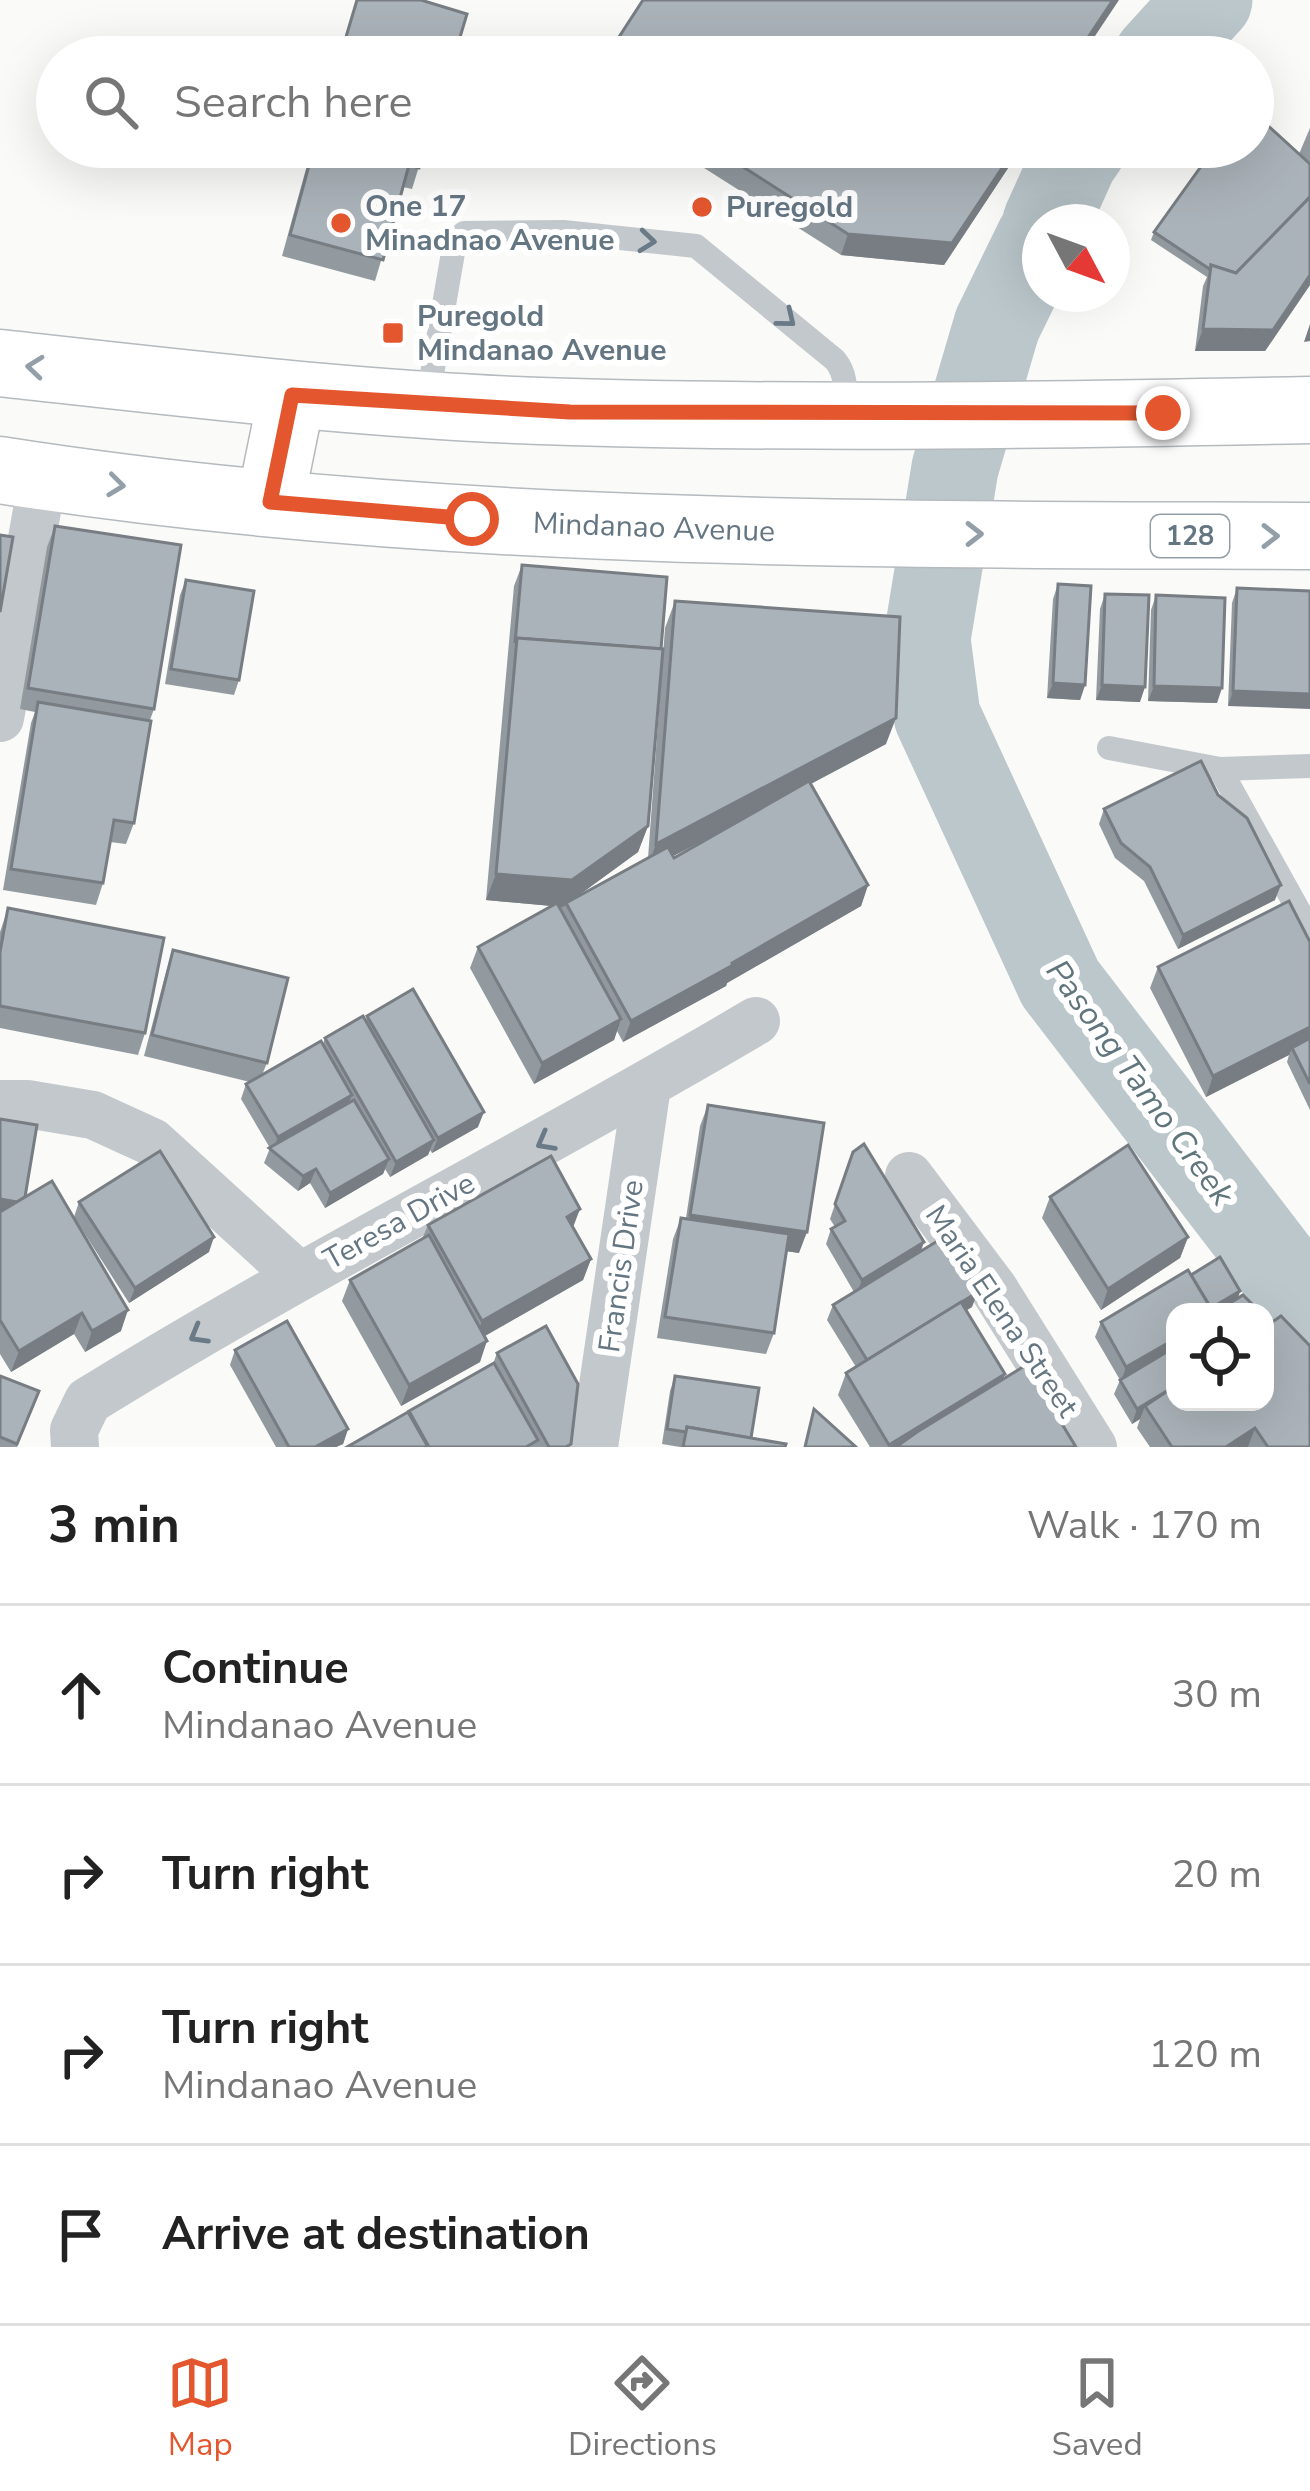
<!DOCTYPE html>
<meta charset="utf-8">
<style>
body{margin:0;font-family:"Nunito Sans",sans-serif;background:#f2f2f2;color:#222}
.controls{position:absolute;right:36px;bottom:36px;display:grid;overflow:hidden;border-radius:24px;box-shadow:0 12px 48px #0002}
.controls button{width:108px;height:108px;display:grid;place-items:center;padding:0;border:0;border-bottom:3px solid #e0e0e0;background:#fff;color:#222;font:60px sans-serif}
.compass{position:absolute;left:1022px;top:204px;width:108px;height:108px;border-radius:50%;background:#fff;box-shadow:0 12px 48px #0002;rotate:131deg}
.stop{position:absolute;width:36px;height:36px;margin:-27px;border:9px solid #e4572e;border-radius:50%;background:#fff}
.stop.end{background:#e4572e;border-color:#fff;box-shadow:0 3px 12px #0008}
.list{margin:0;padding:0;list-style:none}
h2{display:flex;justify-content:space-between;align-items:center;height:156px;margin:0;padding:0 48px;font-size:51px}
h2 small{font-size:39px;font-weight:400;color:#767676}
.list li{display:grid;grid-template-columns:78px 1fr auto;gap:36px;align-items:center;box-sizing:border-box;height:180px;padding:0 48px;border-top:3px solid #e0e0e0}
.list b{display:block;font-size:45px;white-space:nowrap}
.list p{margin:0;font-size:39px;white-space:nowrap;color:#767676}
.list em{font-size:39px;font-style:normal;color:#767676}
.icon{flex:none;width:66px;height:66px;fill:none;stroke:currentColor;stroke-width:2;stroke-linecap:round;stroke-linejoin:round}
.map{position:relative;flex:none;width:1310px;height:1447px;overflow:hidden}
.search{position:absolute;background:#fff;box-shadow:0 12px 48px #0002;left:36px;right:36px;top:36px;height:132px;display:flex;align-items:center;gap:30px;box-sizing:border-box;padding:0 42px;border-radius:66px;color:#767676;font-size:45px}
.sheet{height:876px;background:#fff}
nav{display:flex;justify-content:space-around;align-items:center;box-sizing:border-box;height:168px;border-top:3px solid #e0e0e0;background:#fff;font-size:33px;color:#767676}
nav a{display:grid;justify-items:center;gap:6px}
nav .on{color:#e4572e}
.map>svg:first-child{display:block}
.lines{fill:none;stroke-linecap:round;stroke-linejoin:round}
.river{stroke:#bbc7cb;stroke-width:87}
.primary-casing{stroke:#b5babe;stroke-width:69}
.service{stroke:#c3c8cc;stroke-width:24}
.minor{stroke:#c3c8cc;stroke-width:48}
.primary{stroke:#fff;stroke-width:66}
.wall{fill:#929a9f;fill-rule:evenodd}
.shaded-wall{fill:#777d82}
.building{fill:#aab3b9;stroke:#777d82;stroke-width:3}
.oneway{stroke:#6a7a87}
.oneway2{stroke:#939fa8}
.route{stroke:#e4572e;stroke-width:15}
.poi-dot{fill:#e4572e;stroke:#fff;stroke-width:4.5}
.labels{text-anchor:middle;stroke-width:12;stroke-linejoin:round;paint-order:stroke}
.shield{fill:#fff;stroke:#939fa8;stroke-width:3}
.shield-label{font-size:27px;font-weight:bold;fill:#657683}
.poi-label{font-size:30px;font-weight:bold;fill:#657683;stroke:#fff;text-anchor:start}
.street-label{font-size:30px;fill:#657683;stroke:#fff}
.water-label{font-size:33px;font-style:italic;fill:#60757c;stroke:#fff}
</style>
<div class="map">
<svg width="1310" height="1447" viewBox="0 0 1310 1447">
<rect width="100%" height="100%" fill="#fafaf8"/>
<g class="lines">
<g class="river">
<polyline points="1157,57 1209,0"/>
<polyline points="1046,222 1074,160 1083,147"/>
<polyline points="1040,237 997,325 955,468 927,639 937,716 1060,983 1310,1309"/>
</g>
<defs>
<g id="primary">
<path d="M0 363C190 384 380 407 572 412 818 419 1064 415 1310 410"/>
<path d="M0 470C433 538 873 534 1310 536"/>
<polyline points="270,503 292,395"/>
</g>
</defs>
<use href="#primary" class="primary-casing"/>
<g class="service">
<path d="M427 403 454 247 459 237 464 233 563 232 696 246 835 360C848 376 845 392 844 412"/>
<polyline points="1109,748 1220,769 1310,766"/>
<polyline points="1220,769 1310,931"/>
</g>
<g class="minor">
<polyline points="0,718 43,477"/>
<polyline points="0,1104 27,1104 93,1115 152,1142 299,1276"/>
<polyline points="909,1176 994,1289 1093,1447"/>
<path d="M75 1447 74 1430 88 1401C306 1266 535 1152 756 1021"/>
<polyline points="594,1447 647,1086"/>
</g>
<use href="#primary" class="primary"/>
</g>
<g class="wall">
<polygon points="1310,128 1310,285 1265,351 1195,351 1203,286 1207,277 1151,240 1154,232 1299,154"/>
<polygon points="312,147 425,147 412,189 403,187 375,281 282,256"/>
<polygon points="671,147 1022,147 944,265 841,255"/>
<polygon points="55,526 154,709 150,720 134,823 126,844 110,842 103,883 96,905 3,890 31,723 35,712 20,709 47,547"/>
<path d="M522 565 648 826 638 852 570 901 648 858 665 628 675 601 886 744 811 784 868 885 861 906 727 983 726 986 623 1042 617 1031 614 1040 534 1084 470 968 478 947 552 906 486 900 514 586ZM728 827 674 858 673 856Z"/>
<polygon points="186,580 239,680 234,695 165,684 180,595"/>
<polygon points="1058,584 1085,685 1080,700 1047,698 1053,599"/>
<polygon points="1237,588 1310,591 1228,706 1232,603"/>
<polygon points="1105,594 1140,702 1096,700 1100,609"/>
<polygon points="1156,595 1217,703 1148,701 1151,610"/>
<polygon points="1218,795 1275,900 1178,949 1144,881 1115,858 1099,824 1104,809"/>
<polygon points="8,908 145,1033 138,1055 0,1028 0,932"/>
<polygon points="1310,942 1310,1110 1287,1062 1289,1055 1206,1097 1150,988 1158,967"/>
<polygon points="173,950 267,1063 262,1075 323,1044 325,1038 366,1021 367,1016 478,1127 432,1153 430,1150 428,1155 390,1177 385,1169 383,1174 325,1208 310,1183 298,1191 264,1163 270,1148 241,1099 246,1084 250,1082 144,1056 166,972"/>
<polygon points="708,1105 799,1253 786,1251 774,1333 766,1354 657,1338 673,1239 681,1218 686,1218 700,1126"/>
<polygon points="0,1119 25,1197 121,1331 85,1352 74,1334 11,1372 0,1354"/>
<polygon points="853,1152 921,1251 972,1307 966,1310 1003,1380 1076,1447 870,1447 838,1395 846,1373 856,1367 827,1320 833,1305 854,1292 826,1244 831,1229 835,1227 830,1219"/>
<polygon points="1050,1197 1188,1237 1180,1258 1101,1310 1042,1218"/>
<polygon points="79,1202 209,1252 129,1303 74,1217"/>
<polygon points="428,1225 573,1228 591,1259 583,1280 485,1336 480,1362 401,1406 342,1301 350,1280 422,1239"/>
<polygon points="1191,1275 1240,1291 1238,1299 1260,1312 1223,1312 1224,1307 1234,1301 1215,1312 1175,1312 1310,1447 1150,1447 1137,1428 1140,1419 1132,1424 1114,1394 1120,1380 1095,1337 1101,1322"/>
<polygon points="235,1350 348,1429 343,1444 336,1447 276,1447 230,1365"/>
<polygon points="497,1353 570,1447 347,1447 493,1364"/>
<polygon points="0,1376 39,1391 17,1447 0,1447"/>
<polygon points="675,1376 751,1438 785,1447 680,1447 662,1444 670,1391"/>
</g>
<g class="shaded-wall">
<polygon points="1113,0 1119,0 1081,57 1075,57"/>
<polygon points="1016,147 1022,147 944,265 841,255 848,234"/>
<polygon points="1310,275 1310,285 1265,351 1195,351 1203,329"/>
<polygon points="1310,324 1310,341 1304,342"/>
<polygon points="1053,683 1085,685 1080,700 1047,698"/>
<polygon points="1102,685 1145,687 1140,702 1096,700"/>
<polygon points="1154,686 1222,688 1217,703 1148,701"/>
<polygon points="1233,691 1310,694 1310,709 1228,706"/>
<polygon points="896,718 886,744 647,870 656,844"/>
<polygon points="648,826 638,852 563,907 486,900 496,874"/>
<polygon points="868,885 861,906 727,983 726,986 623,1042 631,1021"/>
<polygon points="1281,885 1275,900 1178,949 1183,935"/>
<polygon points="621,1019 614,1040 534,1084 542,1063"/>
<polygon points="1310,1027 1310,1044 1292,1048 1289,1055 1206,1097 1213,1076"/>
<polygon points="352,1095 346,1109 272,1152 278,1137"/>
<polygon points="484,1112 478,1127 432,1153 438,1138"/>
<polygon points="434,1140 428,1155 390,1177 396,1162"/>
<polygon points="389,1159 383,1174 325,1208 330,1193"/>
<polygon points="316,1169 310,1183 298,1191 303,1176"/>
<polygon points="0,1199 24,1203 0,1215"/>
<polygon points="580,1209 572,1230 567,1217"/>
<polygon points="690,1215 807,1232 799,1253 683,1236"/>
<polygon points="214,1237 209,1252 129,1303 135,1288"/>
<polygon points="1188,1237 1180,1258 1101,1310 1108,1289"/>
<polygon points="924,1242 919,1257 856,1295 862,1280"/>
<polygon points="591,1259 583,1280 474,1342 482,1321"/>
<polygon points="1240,1291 1237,1299 1215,1312 1207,1312"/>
<polygon points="978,1292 972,1307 861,1375 867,1360"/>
<polygon points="128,1310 121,1331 85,1352 92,1331"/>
<polygon points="82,1313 74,1334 11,1372 19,1351"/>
<polygon points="1175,1339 1175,1350 1121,1382 1126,1367"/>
<polygon points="487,1341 480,1362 401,1406 409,1385"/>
<polygon points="1005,1374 997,1395 913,1447 889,1447"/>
<polygon points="1175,1387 1145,1406 1140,1419 1132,1424 1137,1409"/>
<polygon points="1255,1428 1248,1447 1226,1447"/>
<polygon points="348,1429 343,1444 336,1447 315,1447"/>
</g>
<g class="building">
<polygon points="357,0 421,0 467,14 454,57 340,57"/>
<polygon points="643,0 1113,0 1075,57 606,57"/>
<polygon points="1253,112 1310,164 1310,197 1236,273 1211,265 1211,270 1154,232 1215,147 1253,147"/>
<polygon points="314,147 425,147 419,168 409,165 383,260 290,235"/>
<polygon points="712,147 1016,147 952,243 848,234"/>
<polygon points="1310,197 1310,275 1273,330 1203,329 1211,265 1236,273"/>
<polygon points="55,526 181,545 154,709 28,688"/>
<polygon points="0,535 13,537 0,612"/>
<polygon points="522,565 667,577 661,649 517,638 515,643"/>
<polygon points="186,580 254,591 239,680 171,669"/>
<polygon points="1058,584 1091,586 1085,685 1053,683"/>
<polygon points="1237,588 1310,591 1310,694 1233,691"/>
<polygon points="1105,594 1149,595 1145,687 1102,685"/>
<polygon points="1156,595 1225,598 1222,688 1154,686"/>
<polygon points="675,601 900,617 896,718 656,844"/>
<polygon points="517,638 663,649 648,826 572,880 496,874"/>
<polygon points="38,702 151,721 134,823 114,820 103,883 11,869"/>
<polygon points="1201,761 1218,795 1247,818 1281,885 1183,935 1150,867 1121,843 1104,809"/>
<polygon points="809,781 868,885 732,963 733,965 631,1021 566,903 668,847 674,858"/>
<polygon points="1289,901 1310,942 1310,1027 1213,1076 1158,967"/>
<polygon points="557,903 621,1019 542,1063 478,947"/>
<polygon points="8,908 164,938 145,1033 0,1006 0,952"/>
<polygon points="173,950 288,978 267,1063 152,1035"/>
<polygon points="413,989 484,1112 438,1138 367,1016"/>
<polygon points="363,1016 434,1140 396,1162 325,1038"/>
<polygon points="1310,1038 1310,1084 1292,1048"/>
<polygon points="321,1041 352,1095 278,1137 246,1084"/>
<polygon points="354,1100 389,1159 330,1193 316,1169 303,1176 269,1148"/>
<polygon points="708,1105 824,1123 807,1232 690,1215"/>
<polygon points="0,1119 37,1125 25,1197 17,1202 0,1199"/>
<polygon points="864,1144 924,1242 862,1280 831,1229 845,1221 835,1204 853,1152"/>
<polygon points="1128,1145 1188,1237 1108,1289 1050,1197"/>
<polygon points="160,1151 214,1237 135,1288 79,1202"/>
<polygon points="551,1156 580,1209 567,1217 591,1259 482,1321 428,1225"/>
<polygon points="52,1181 128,1310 92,1331 82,1313 19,1351 0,1320 0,1212"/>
<polygon points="681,1218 789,1234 774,1333 665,1317"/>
<polygon points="429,1235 487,1341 409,1385 350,1280"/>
<polygon points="944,1237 978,1292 867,1360 833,1305"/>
<polygon points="1220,1257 1240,1291 1211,1308 1191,1275"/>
<polygon points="1188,1270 1213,1312 1175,1312 1175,1339 1126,1367 1101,1322"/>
<polygon points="1243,1295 1260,1312 1227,1312 1224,1307"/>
<polygon points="961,1302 1005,1374 889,1445 846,1373"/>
<polygon points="1281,1316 1310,1346 1310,1447 1268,1447 1255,1428 1226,1447 1172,1447 1145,1406 1175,1386 1175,1402 1265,1402 1265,1327"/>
<polygon points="287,1321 348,1429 315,1447 289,1447 235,1350"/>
<polygon points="546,1326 578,1384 571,1444 566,1447 549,1447 497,1353"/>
<polygon points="1175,1347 1175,1386 1137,1409 1120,1380"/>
<polygon points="494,1363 538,1440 526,1447 429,1447 409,1411"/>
<polygon points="1026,1365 1076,1447 896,1447 917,1432"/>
<polygon points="0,1376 39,1391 17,1444 0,1437"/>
<polygon points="675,1376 759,1388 751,1438 687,1427 686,1432 667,1429"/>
<polygon points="814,1409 856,1447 805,1447"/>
<polygon points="408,1412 428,1447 347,1447"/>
<polygon points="687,1427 786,1444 785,1447 683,1447"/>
</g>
<defs><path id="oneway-chevron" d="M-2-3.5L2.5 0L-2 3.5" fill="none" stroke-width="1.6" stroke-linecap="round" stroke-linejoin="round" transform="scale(3)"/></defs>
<g class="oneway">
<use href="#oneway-chevron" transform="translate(647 241) rotate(6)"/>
<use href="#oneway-chevron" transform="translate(787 319) rotate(39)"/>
<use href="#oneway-chevron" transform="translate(545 1142) rotate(151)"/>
<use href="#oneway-chevron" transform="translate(198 1335) rotate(150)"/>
</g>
<g class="oneway2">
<use href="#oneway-chevron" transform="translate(35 367) rotate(-174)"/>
<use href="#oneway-chevron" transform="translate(116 485) rotate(7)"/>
<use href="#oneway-chevron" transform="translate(974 534)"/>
<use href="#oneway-chevron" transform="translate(1270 536)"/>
</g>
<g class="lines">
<polyline class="route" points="472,519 270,502 292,395 570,412 1163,413"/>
</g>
<g class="poi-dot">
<circle cx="702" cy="207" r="12"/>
<circle cx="341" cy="223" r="12"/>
<rect x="381" y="321" width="24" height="24" rx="6"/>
</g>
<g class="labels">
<rect class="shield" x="1151" y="515" width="78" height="42" rx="9"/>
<g class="shield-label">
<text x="1190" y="545">128</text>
</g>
<g class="poi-label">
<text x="365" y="216">One 17<tspan x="365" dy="34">Minadnao Avenue</tspan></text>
<text x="726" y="217">Puregold</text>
<text x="417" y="326">Puregold<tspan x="417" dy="34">Mindanao Avenue</tspan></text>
</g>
<g class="street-label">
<text transform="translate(654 527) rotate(2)" y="10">Mindanao Avenue</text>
<text transform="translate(399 1221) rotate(-29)" y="10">Teresa Drive</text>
<text transform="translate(621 1266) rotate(-82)" y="10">Francis Drive</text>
<text transform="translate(1002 1311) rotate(56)" y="10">Maria Elena Street</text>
</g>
<g class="water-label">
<text transform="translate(1141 1082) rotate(54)" y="12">Pasong Tamo Creek</text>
</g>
</g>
</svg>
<div class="controls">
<button><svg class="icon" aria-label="locate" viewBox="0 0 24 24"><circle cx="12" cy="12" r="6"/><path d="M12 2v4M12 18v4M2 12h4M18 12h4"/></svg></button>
</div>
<svg class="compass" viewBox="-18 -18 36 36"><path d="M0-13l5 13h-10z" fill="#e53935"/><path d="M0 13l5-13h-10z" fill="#767676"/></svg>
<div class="stop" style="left:472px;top:519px"></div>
<div class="stop end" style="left:1163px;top:413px"></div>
<div class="search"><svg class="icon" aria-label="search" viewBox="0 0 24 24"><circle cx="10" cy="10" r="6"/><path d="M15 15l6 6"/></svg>Search here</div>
</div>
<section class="sheet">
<h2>3 min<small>Walk · 170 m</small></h2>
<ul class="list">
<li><svg class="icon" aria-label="ahead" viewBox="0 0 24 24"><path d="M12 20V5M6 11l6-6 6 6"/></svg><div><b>Continue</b><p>Mindanao Avenue</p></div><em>30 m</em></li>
<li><svg class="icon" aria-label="right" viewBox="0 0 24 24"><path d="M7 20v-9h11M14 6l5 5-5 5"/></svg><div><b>Turn right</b></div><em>20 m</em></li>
<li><svg class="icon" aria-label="right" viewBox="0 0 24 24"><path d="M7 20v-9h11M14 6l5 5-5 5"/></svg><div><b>Turn right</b><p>Mindanao Avenue</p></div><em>120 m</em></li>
<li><svg class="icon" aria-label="arrive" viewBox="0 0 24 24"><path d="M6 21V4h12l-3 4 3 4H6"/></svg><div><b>Arrive at destination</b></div></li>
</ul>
</section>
<nav>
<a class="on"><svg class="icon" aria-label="map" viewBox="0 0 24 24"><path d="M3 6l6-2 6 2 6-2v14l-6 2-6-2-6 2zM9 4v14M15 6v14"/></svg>Map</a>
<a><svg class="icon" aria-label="directions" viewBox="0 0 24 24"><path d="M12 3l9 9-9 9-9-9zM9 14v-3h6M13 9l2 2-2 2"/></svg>Directions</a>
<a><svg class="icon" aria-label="saved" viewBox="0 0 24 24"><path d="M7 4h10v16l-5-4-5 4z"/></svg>Saved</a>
</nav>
